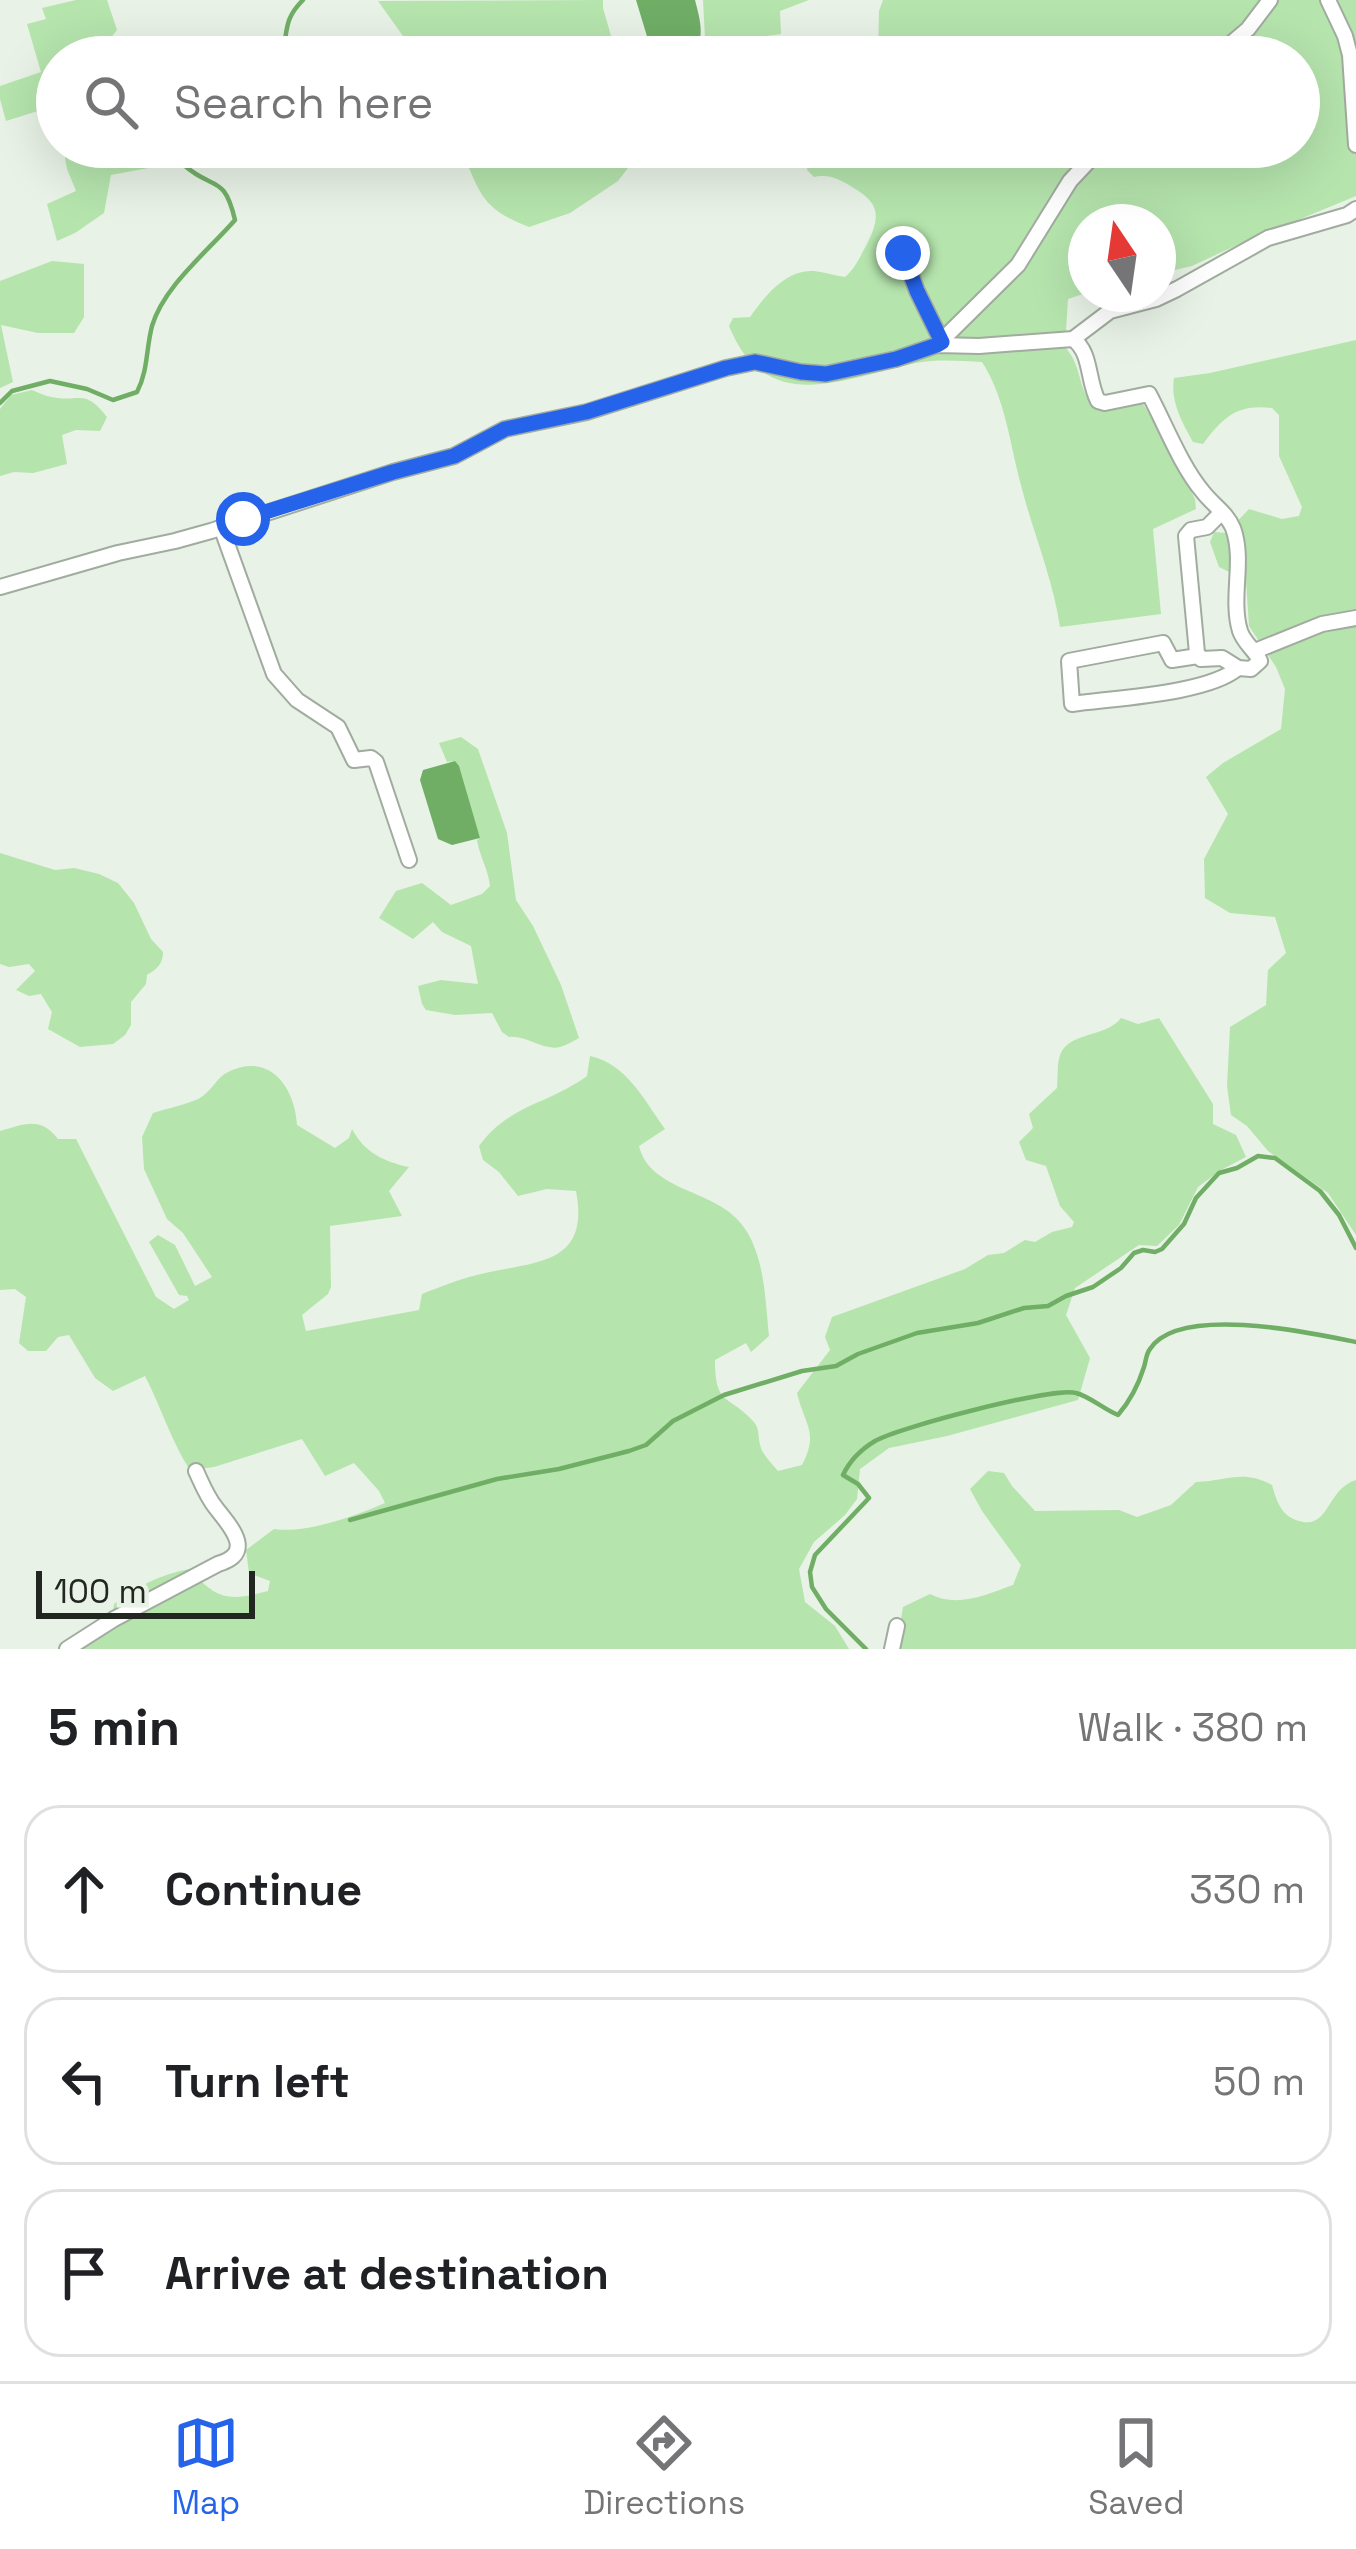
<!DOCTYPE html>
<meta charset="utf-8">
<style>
body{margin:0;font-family:"Space Grotesk",sans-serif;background:#f2f2f2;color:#202124}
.compass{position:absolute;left:1068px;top:204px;width:108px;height:108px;border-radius:50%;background:#fff;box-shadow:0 12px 48px #0002;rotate:347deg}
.scale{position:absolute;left:36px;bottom:30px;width:219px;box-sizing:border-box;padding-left:12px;border:6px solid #222621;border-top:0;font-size:33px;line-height:42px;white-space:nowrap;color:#222621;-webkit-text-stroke:9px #e8f2e6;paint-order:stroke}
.stop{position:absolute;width:36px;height:36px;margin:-27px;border:9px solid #2563eb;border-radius:50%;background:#fff}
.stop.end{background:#2563eb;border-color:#fff;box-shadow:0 3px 12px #0008}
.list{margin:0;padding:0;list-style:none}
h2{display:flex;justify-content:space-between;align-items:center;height:156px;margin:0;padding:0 48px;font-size:51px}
h2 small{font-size:39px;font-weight:400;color:#757577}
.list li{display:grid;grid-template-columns:78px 1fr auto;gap:36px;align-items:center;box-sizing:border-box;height:168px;margin:0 24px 24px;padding:0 24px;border:3px solid #e0e0e0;border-radius:36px}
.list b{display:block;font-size:45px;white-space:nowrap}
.list em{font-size:39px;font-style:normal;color:#757577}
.icon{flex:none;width:66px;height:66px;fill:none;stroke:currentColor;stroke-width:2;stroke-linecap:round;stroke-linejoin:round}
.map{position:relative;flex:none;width:1356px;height:1649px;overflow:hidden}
.search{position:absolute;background:#fff;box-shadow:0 12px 48px #0002;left:36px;right:36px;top:36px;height:132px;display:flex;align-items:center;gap:30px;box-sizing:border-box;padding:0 42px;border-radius:66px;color:#757577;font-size:45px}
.sheet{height:732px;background:#fff}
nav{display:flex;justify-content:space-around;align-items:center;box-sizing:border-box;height:168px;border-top:3px solid #e0e0e0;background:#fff;font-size:33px;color:#757577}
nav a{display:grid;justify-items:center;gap:6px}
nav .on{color:#2563eb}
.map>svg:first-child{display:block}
.green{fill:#b5e4ad}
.water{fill:#70ae66}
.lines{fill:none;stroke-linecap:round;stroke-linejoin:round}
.stream{stroke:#70ae66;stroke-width:4.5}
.street-casing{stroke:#a1ab9f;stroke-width:18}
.street{stroke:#fff;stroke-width:14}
.route{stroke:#2563eb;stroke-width:15}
</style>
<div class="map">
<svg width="1356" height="1649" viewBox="0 0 1356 1649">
<rect width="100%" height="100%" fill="#e8f2e6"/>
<g class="green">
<polygon points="76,0 107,0 117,30 105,45 113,57 57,57 57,118 54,106 6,121 0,99 0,86 41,72 27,24 46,19 42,8"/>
<polygon points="603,0 603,8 617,57 494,57 489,43 477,36 460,42 446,54 428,57 413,50 378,1"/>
<polygon points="703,0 809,0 780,11 781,34 737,40 731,57 706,57"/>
<path d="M883 0H1356V196L1237 245 1192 266 1158 274V222H1086V293L1068 299 1065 347C1083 366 1077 392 1096 408L1140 399 1166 442 1195 499 1196 509 1153 529 1161 614 1060 627C1053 579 1034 535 1022 489 1010 446 1006 399 982 362 960 361 938 359 916 363 844 378 766 418 729 326L733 318 750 317C765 296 786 269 814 271 825 272 835 276 845 277 856 268 860 256 867 244 881 216 880 203 852 187 839 179 829 174 814 177L807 170 811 147H1299V57H878L879 11Z"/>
<polygon points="63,147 166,147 154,167 111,175 104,213 75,233 57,241 47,204 76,191 67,169"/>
<path d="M460 147H636L628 168 618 181 570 213 529 227C479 208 480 191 460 147Z"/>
<polygon points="52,261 84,264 84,317 74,333 38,333 1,325 13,382 0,388 0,281"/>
<path d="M1356 340V1235L1328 1193 1268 1151 1247 1126 1231 1115 1227 1086 1230 1027 1266 1005 1268 970 1286 953 1275 917 1230 913 1205 898 1204 859 1228 814 1206 777 1223 763 1281 729 1285 689 1276 667 1249 626 1246 580 1219 567 1210 542 1214 532 1226 533 1249 509 1282 519 1299 516 1302 507 1279 456V415L1272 408C1237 404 1223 417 1203 444L1193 442C1182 422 1170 401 1174 378L1210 373Z"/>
<path d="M32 390C39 393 45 396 52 397 79 403 84 387 107 417L100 431 76 430 62 435 67 464 33 473 14 472 0 476V409L11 395Z"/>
<path d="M461 737 478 749 507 833 516 900 533 926 561 985 579 1038C573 1041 567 1045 560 1047 543 1051 527 1035 509 1037L502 1032 492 1013 455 1015 426 1010 422 1004 418 986 441 980 478 984 471 946 442 932 433 922 413 939 379 918 396 891 422 883 451 905 482 894 490 886C488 868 480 858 477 840L480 838 455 761 447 762 439 743Z"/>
<path d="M0 853 55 870 74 868 99 874 118 883 134 903 151 939 163 952C163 964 157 969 147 975L146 984 131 1002V1025L125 1035 113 1044 80 1047 48 1029 52 1012 41 994 29 996 16 990 35 971 29 964 9 967 0 964Z"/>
<path d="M1121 1018 1138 1024 1159 1018 1213 1104V1124L1236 1135 1246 1157 1221 1170 1198 1187 1179 1225 1157 1246 1139 1245 1075 1288 1066 1315 1090 1358 1078 1400 947 1436 889 1448 860 1469 857 1499 845 1515 814 1542 799 1569 805 1602 835 1626 849 1649H75L111 1627 114 1604C138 1586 159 1575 189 1569 218 1601 229 1601 268 1591L270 1581 249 1573 246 1550 274 1529C305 1534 356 1516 385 1503L379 1491 354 1463 325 1476 302 1439 214 1467 190 1470C172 1443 161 1407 145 1376L113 1391 95 1378 69 1335 58 1337 46 1351H28L19 1343 26 1297 15 1289 0 1290V1131C25 1124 40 1116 58 1139H76L156 1297 174 1309 189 1300 187 1296 179 1295 149 1242 158 1235 175 1245 195 1286 212 1277 183 1233 167 1219 144 1169 142 1137 153 1113C168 1108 186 1105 200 1098 211 1092 217 1077 228 1072 270 1051 295 1088 297 1125L335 1148 349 1138 352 1129C364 1152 384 1162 409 1167L389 1191 402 1216 330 1226 331 1287 328 1294 302 1315 306 1331 419 1310 422 1294C440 1287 459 1279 477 1275 531 1261 591 1268 576 1191L547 1189 518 1196 499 1172 483 1160 479 1146C510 1104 547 1105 587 1076L590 1056C627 1064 644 1100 665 1129L639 1146C649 1189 709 1190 736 1218 765 1246 765 1299 769 1336L751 1352 746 1343 715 1360C715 1406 728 1394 753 1421 761 1430 757 1438 761 1448 763 1455 773 1465 778 1471L802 1465C819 1432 805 1426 797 1393L830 1350 825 1337 832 1317 965 1269 988 1255 1004 1253 1025 1240 1035 1242 1052 1232 1072 1227 1074 1222 1060 1206 1046 1166 1026 1160 1019 1142 1033 1128 1029 1114 1057 1088C1058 1079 1057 1067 1059 1059 1064 1031 1107 1038 1121 1018Z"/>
<path d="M988 1471 1004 1473 1012 1486 1035 1511 1119 1510 1137 1517 1171 1505 1196 1482C1227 1481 1243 1469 1272 1485 1277 1502 1281 1516 1299 1521 1330 1530 1326 1489 1356 1480V1649H896L903 1607 930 1594C956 1608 986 1595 1013 1585L1021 1565 982 1511 970 1489Z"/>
</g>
<g class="water">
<path d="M636 0H695C700 20 707 41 690 57H658L649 43Z"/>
<polygon points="455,761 459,766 480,838 452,845 438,839 420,780 423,770"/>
</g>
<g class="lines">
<g class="stream">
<path d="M281 57C289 32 282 21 303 0"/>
<path d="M0 403 12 391 50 381 87 389 113 400 137 392C148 371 146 349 152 326 164 286 208 251 235 220 224 173 213 191 184 165L186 147"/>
<polyline points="350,1520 497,1479 559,1469 629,1451 646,1445 673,1421 724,1395 802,1371 836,1366 858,1354 917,1333 978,1323 1024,1308 1048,1306 1066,1296 1093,1287 1121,1268 1134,1253 1143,1250 1155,1252 1162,1249 1184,1224 1196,1198 1219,1173 1237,1168 1258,1156 1275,1158 1320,1191 1339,1215 1356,1248"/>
<path d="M866 1649 826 1609 812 1587 810 1572 815 1555 869 1498 858 1484 843 1475C850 1460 860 1450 875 1441 896 1428 1056 1386 1076 1393 1091 1397 1103 1409 1118 1415 1131 1400 1138 1386 1144 1367 1146 1361 1146 1354 1150 1349 1179 1304 1312 1333 1356 1342"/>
</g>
<defs>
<g id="street">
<polyline points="1328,0 1345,36 1350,55 1356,145"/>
<polyline points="1215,57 1248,29 1270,0"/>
<polyline points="903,253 917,291 942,342"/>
<path d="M1073 339C1092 353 1087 380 1098 401L1105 403 1149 394C1165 424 1181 466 1203 492 1213 505 1227 513 1233 528 1245 561 1230 597 1240 631 1244 643 1255 650 1260 661L1251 669 1238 668 1222 658 1201 659 1197 653 1186 536 1191 530 1207 527 1222 512"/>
<polyline points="937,345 1018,265 1070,181 1102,147"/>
<polyline points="221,527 274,674 297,700 338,727 354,760 371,758 376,762 409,860"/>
<polyline points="0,587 118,553 175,541 211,531 393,472 454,456 505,429 587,412 726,368 755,362 801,372 826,374 896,359 937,345 979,346 1073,339 1110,311 1156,299 1177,289 1268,238 1347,215 1356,209"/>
<polyline points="1255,651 1322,624 1356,618"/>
<path d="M1198 656 1172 660 1163 643 1069 661 1072 704C1114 698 1208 694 1238 668"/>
<path d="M67 1649 114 1619 218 1564C256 1553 230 1526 216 1508 207 1497 202 1484 196 1471"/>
<polyline points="892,1649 897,1626"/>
</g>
</defs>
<use href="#street" class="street-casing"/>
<use href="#street" class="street"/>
</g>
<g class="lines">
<polyline class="route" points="243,519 393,472 454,456 505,429 586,412 726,368 755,362 801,372 826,374 896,359 937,345 942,342 917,291 903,253"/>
</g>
</svg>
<svg class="compass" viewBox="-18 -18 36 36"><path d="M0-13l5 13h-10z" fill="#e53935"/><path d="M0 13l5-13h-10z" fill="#757577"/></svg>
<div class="scale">100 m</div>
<div class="stop" style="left:243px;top:519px"></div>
<div class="stop end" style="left:903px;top:253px"></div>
<div class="search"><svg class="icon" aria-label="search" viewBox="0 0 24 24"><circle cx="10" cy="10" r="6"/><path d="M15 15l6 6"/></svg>Search here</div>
</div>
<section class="sheet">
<h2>5 min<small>Walk · 380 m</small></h2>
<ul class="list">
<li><svg class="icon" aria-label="ahead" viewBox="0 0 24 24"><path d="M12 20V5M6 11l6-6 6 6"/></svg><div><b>Continue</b></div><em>330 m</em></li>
<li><svg class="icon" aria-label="left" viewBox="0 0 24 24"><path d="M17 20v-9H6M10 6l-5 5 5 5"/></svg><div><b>Turn left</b></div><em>50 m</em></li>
<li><svg class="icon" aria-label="arrive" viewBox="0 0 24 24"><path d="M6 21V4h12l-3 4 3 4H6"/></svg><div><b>Arrive at destination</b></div></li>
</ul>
</section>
<nav>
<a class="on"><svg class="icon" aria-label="map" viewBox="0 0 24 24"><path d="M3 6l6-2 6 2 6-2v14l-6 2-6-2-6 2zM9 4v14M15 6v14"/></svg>Map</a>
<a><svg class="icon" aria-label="directions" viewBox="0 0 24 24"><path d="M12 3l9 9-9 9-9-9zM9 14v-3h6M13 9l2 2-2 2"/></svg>Directions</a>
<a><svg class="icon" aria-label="saved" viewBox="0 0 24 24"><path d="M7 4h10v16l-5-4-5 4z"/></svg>Saved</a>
</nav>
